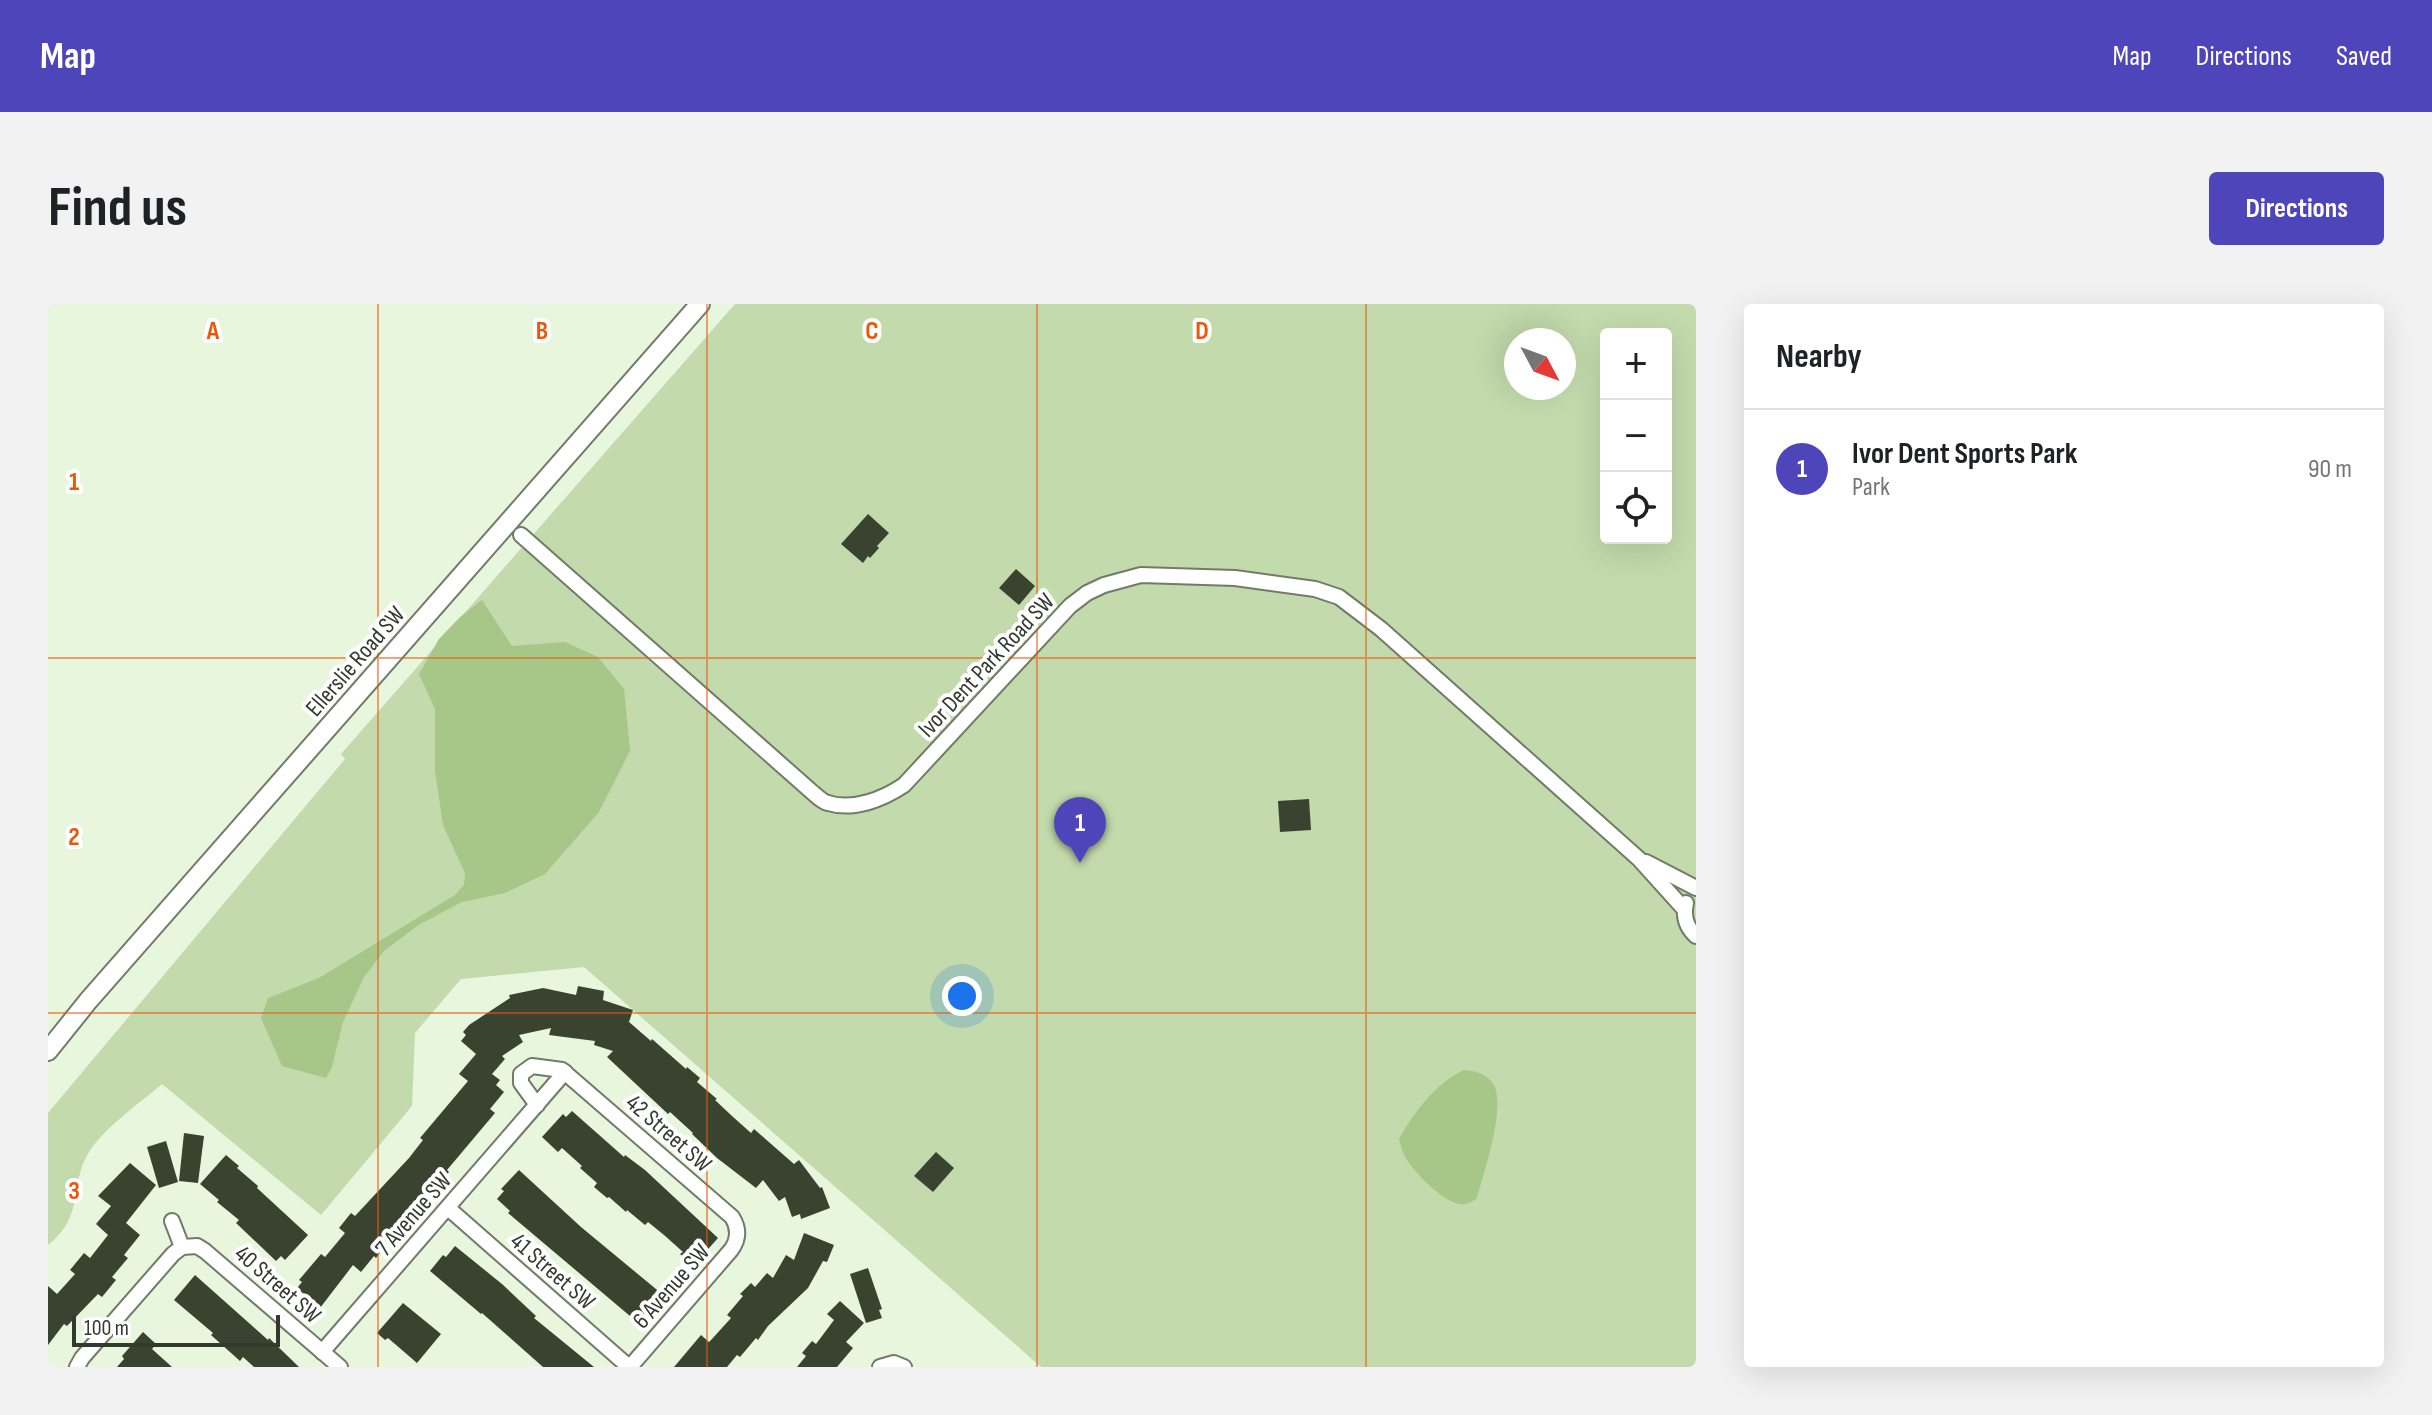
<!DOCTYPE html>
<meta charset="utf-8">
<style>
body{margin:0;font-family:"Sofia Sans Condensed",sans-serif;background:#f2f2f2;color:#202124}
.controls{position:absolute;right:24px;top:24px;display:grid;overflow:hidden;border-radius:8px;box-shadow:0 8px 32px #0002}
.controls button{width:72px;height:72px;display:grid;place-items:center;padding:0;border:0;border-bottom:2px solid #e0e0e0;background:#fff;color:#202124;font:40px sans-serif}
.compass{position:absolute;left:1456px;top:24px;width:72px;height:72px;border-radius:50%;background:#fff;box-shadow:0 8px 32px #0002;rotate:131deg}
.scale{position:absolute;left:24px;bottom:20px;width:208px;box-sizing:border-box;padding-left:8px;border:4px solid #343930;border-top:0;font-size:22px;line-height:28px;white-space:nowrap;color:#343930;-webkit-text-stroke:6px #fff;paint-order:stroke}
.you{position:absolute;left:914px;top:692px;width:28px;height:28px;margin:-20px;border:6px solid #fff;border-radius:50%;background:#1a73e8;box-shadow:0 0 0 12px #1a73e833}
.badge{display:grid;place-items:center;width:52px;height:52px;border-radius:50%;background:#4e45bb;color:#fff;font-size:26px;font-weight:700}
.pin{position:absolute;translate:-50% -66px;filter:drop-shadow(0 2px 4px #0008)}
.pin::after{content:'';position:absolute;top:42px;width:28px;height:24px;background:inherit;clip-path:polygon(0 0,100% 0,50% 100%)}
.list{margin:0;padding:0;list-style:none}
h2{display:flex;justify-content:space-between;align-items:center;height:104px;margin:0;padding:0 32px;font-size:34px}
h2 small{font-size:26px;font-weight:400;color:#757577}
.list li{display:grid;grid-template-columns:52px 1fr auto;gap:24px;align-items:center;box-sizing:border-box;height:120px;padding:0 32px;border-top:2px solid #e0e0e0}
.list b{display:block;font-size:30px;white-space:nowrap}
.list p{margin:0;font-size:26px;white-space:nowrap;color:#757577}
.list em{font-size:26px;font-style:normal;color:#757577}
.icon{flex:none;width:44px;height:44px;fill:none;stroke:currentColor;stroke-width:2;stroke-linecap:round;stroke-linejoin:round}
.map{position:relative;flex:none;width:1648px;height:1063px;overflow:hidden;border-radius:8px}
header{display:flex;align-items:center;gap:48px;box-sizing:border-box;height:112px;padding:0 40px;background:#4e45bb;color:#fff}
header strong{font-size:38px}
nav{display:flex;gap:44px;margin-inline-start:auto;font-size:28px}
.intro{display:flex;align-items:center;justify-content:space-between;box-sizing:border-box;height:192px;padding:0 48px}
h1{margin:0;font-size:56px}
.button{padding:20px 36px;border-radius:8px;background:#4e45bb;color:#fff;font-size:28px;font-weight:700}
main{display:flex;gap:48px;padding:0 48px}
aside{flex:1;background:#fff;border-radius:8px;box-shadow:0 8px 32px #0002}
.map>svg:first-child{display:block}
.green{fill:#c2daac;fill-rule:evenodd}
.water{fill:#a6c787}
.building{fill:#394330}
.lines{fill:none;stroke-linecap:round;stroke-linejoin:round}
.minor-casing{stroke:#717c68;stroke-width:18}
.secondary-casing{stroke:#717c68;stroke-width:22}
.minor{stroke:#fff;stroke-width:14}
.secondary{stroke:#fff;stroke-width:18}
.grid{fill:none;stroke:#e8590c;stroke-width:2;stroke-opacity:0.55}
.labels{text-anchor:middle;stroke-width:8;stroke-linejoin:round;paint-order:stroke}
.street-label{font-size:24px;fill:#343930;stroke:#fff}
.grid-label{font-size:26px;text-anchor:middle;font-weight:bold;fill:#e8590c;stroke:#fff;stroke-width:8;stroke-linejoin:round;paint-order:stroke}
</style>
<header>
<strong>Map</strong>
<nav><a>Map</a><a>Directions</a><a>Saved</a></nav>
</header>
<div class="intro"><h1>Find us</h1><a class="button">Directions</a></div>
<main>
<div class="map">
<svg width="1648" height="1063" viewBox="0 0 1648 1063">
<rect width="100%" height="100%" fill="#e9f6de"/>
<path class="green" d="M687 0H1648V1063H993L536 663 413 675 367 729 364 802 273 911 114 780C93 798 55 825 41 848 20 882 38 911 0 941V809L297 455 293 450ZM1558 30H1618V234H1558ZM1468 36H1516V84H1468Z"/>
<g class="water">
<polygon points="434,296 464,342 517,338 550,353 576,385 582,447 551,508 497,570 457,589 414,598 372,620 337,646 316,673 295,718 284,763 278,774 234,762 213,714 220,694 271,674 407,591 416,581 417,569 395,521 387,467 387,405 371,370 391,335 412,313"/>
<path d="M1416 766C1426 767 1437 769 1444 778 1460 799 1436 868 1429 894 1424 898 1418 901 1411 900 1394 897 1366 868 1357 853 1354 848 1353 841 1351 835 1366 808 1388 779 1416 766Z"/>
</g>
<g class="building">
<polygon points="820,210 841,229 829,242 831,244 822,254 820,252 815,259 793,240"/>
<polygon points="968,265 987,282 971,301 951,284"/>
<polygon points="1261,495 1263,526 1232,528 1230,497"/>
<polygon points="530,682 556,687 555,696 585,706 581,718 603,737 604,735 638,765 639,763 652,774 649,778 669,795 667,796 684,812 703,829 706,825 746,860 751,856 772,884 774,883 782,904 753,915 752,910 744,913 737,893 731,897 715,876 708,884 669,854 644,830 645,829 622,808 620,810 559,753 565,747 546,741 547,737 501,731 503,724 471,731 475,738 454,752 457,755 444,770 452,776 448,781 456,788 442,805 447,809 399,866 401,868 367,902 369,904 336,941 337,942 328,954 326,952 313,968 305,961 272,1004 249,984 254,978 251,976 273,950 277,953 297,929 291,924 303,909 307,912 361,854 375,836 372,834 420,777 411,770 428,750 413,737 418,731 415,728 421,721 462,694 461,691 495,684 528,691"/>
<polygon points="524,807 576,853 577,851 597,866 670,934 645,962 632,950 635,948 616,931 600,918 597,921 579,906 578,908 561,893 559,894 546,883 549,879 532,864 534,862 514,844 510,848 494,833 515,810 518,813"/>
<polygon points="136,829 156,832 150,879 131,877"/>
<polygon points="118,837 130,878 111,884 99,843"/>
<polygon points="888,848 906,864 885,888 866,872"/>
<polygon points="178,851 191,862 189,864 210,882 209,884 260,931 237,956 233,952 228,957 188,919 191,916 169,898 171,896 152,880"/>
<polygon points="82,859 108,881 78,919 92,931 76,951 80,954 64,973 68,976 54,993 50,990 19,1022 16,1020 0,1041 0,982 9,990 27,970 22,966 36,949 42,954 60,931 48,920 63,902 50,892"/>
<polygon points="471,866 533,923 620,995 595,1023 460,909 462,907 449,895 456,887 453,885"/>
<polygon points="756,929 786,941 779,958 775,957 760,984 720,1022 710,1036 708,1034 692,1053 689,1051 679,1063 626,1063 653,1031 661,1038 664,1035 683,1014 679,1011 695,992 692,990 703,979 707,983 719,969 725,974 738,951 746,956"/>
<polygon points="407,942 454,980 488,1012 486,1014 546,1063 495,1063 434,1009 433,1010 382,967 395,951 398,953"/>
<polygon points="820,964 834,1005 831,1006 834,1014 818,1019 802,970"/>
<polygon points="147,971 220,1036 221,1034 251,1063 206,1063 195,1053 192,1057 163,1031 165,1029 126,996"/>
<polygon points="792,997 816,1019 798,1038 805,1044 789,1063 749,1063 758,1052 754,1049 764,1037 768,1040 786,1016 779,1010"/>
<polygon points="355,999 393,1030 369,1059 340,1034 337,1036 329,1029"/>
<polygon points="95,1028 108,1040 104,1045 124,1063 69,1063 76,1055 74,1052"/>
</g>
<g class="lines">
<defs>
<g id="minor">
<path d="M473 231 764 488C769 492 774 498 780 499 806 507 835 495 856 481L1022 302 1039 289 1056 281 1093 271 1187 274 1267 285 1291 293 1333 325 1591 555 1637 606"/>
<polyline points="1598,558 1648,584"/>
<path d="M1638 599C1635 612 1638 623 1648 632"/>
<path d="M489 801 473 779V770L484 762 514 766 684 913C691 924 691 935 683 946L582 1063"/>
<polyline points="400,904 581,1063"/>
<polyline points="134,943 149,942 157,947 292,1063"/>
<polyline points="274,1048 517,768"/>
<polyline points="29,1063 34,1054 125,950 134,943 124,917"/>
<polyline points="832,1063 846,1059 856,1063"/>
</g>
<polyline id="secondary" points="0,747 40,697 652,0"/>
</defs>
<use href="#minor" class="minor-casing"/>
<use href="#secondary" class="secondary-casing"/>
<use href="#minor" class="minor"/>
<use href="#secondary" class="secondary"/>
</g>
<path class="grid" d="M330 0V1063M659 0V1063M989 0V1063M1318 0V1063M0 354H1648M0 709H1648"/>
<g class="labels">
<g class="street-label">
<text transform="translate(307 357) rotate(-49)" y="8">Ellerslie Road SW</text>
<text transform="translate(938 361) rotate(-47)" y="8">Ivor Dent Park Road SW</text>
<text transform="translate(621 829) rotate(41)" y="8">42 Street SW</text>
<text transform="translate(365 910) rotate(-49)" y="8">7 Avenue SW</text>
<text transform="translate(505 967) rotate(41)" y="8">41 Street SW</text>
<text transform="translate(230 980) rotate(41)" y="8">40 Street SW</text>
<text transform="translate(623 982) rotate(-49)" y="8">6 Avenue SW</text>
</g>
</g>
<g class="grid-label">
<text x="165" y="35">A</text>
<text x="494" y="35">B</text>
<text x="824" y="35">C</text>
<text x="1154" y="35">D</text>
<text x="26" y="186">1</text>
<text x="26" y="541">2</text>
<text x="26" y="895">3</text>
</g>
</svg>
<div class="controls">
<button>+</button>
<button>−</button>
<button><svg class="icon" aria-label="locate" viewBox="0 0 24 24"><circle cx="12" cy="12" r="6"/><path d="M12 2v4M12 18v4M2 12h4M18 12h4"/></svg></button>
</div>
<svg class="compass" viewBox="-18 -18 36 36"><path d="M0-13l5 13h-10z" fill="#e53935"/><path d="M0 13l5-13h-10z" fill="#757577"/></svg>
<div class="scale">100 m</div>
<div class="you"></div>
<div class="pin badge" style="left:1032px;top:559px">1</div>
</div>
<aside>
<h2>Nearby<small></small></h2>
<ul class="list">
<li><span class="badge">1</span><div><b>Ivor Dent Sports Park</b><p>Park</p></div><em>90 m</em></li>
</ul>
</aside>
</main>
